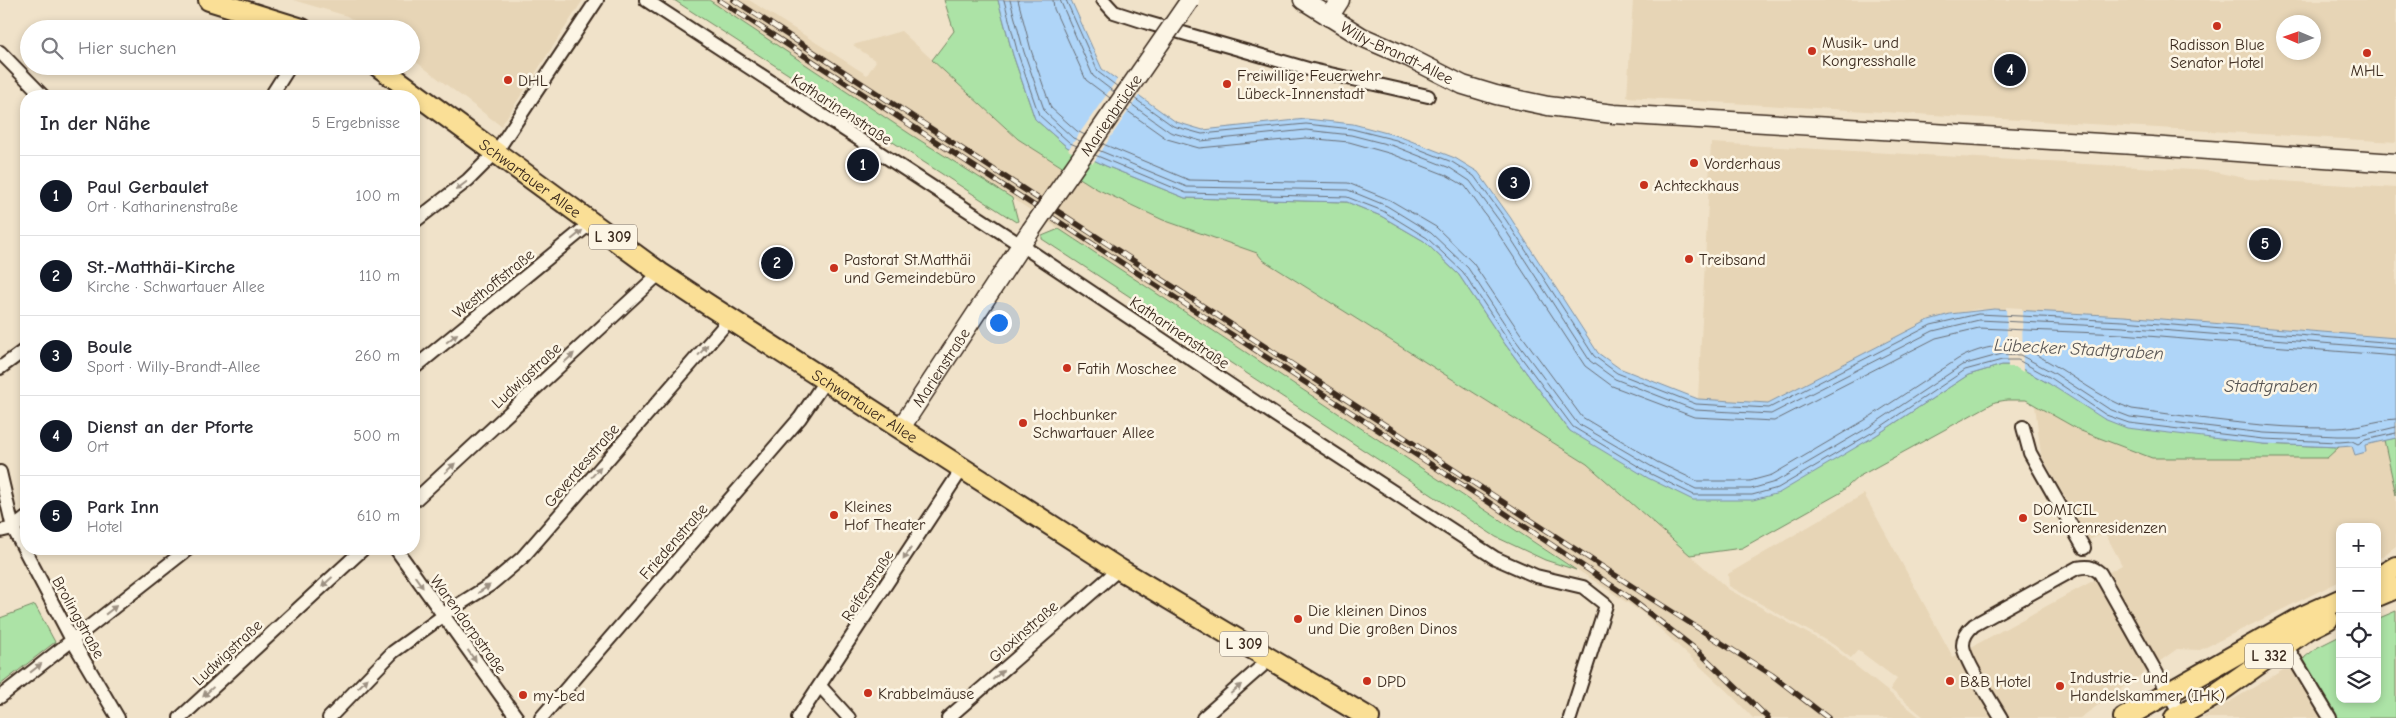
<!DOCTYPE html>
<html lang="de">
<meta charset="utf-8">
<style>
body{margin:0;font-family:"Comic Neue",sans-serif;background:#f2f2f3;color:#2b2b33}
.controls{position:absolute;right:15px;bottom:15px;display:grid;overflow:hidden;border-radius:10px;box-shadow:0 2px 8px #0003}
.controls button{width:45px;height:45px;display:grid;place-items:center;padding:0;border:0;border-bottom:1px solid #e1e1e2;background:#fff;color:#2b2b33;font:25px sans-serif}
.compass{position:absolute;left:2276px;top:15px;width:45px;height:45px;border-radius:50%;background:#fff;box-shadow:0 2px 8px #0003;rotate:272deg}
.you{position:absolute;left:998px;top:322px;width:18px;height:18px;margin:-12px;border:4px solid #fff;border-radius:50%;background:#1a73e8;box-shadow:0 0 0 8px #1a73e833}
.badge{display:grid;place-items:center;width:32px;height:32px;border-radius:50%;background:#111827;color:#fff;font-size:16px;font-weight:700}
.pin{position:absolute;translate:-50% -50%;border:2px solid #fff;box-shadow:0 1px 5px #0006}
.list{margin:0;padding:0;list-style:none}
h2{display:flex;justify-content:space-between;align-items:center;height:65px;margin:0;padding:0 20px;font-size:21px}
h2 small{font-size:16px;font-weight:400;color:#7c7c81}
.list li{display:grid;grid-template-columns:32px 1fr auto;gap:15px;align-items:center;box-sizing:border-box;height:80px;padding:0 20px;border-top:1px solid #e1e1e2}
.list b{display:block;font-size:19px;white-space:nowrap}
.list p{margin:0;font-size:16px;white-space:nowrap;color:#7c7c81}
.list em{font-size:16px;font-style:normal;color:#7c7c81}
.icon{flex:none;width:28px;height:28px;fill:none;stroke:currentColor;stroke-width:2;stroke-linecap:round;stroke-linejoin:round}
.map{position:relative;flex:none;width:2396px;height:718px;overflow:hidden}
.search{position:absolute;background:#fff;box-shadow:0 2px 8px #0003;left:20px;top:20px;width:400px;height:55px;display:flex;align-items:center;gap:12px;box-sizing:border-box;padding:0 18px;border-radius:28px;color:#7c7c81;font-size:19px}
.panel{position:absolute;background:#fff;box-shadow:0 2px 8px #0003;left:20px;top:90px;width:400px;height:465px;border-radius:20px}
.map>svg:first-child{display:block}
.built{fill:#e7d5b6;fill-rule:evenodd}
.green{fill:#ace3a6;stroke:#748662}
.water{fill:#afd5f8;stroke:#8191a1}
.pier{fill:#f0e2c9}
.lines{fill:none;stroke-linecap:round;stroke-linejoin:round}
.shore{stroke:#696e75;stroke-width:1}
.street-casing{stroke:#3b2a1e;stroke-width:16}
.secondary-casing{stroke:#3b2a1e;stroke-width:21}
.primary-casing{stroke:#3b2a1e;stroke-width:24}
.street{stroke:#fcf5e5;stroke-width:12}
.secondary{stroke:#fcf5e5;stroke-width:18}
.primary{stroke:#fadf96;stroke-width:20}
.rail-casing{stroke:#3b2a1e;stroke-width:5.5}
.rail{stroke:#fcf5e5;stroke-width:4;stroke-dasharray:11;stroke-linecap:butt}
.secondary-bridge-casing{stroke:#3b2a1e;stroke-width:21;stroke-linecap:butt}
.secondary-bridge{stroke:#fcf5e5;stroke-width:18}
.oneway{fill:#9c9082}
.poi-dot{fill:#c8321e;stroke:#fcf5e5;stroke-width:2}
.labels{text-anchor:middle;stroke-width:5;stroke-linejoin:round;paint-order:stroke}
.shield{fill:#fcf5e5;stroke:#75675a;stroke-width:1}
.shield-label{font-size:15px;font-weight:bold;fill:#3b2a1e}
.poi-label{font-size:16px;fill:#3b2a1e;stroke:#fcf5e5;text-anchor:start}
.street-label{font-size:16px;fill:#3b2a1e;stroke:#fcf5e5}
.water-label{font-size:18px;font-style:italic;fill:#585554;stroke:#fcf5e5}
</style>
<div class="map">
<svg width="2396" height="718" viewBox="0 0 2396 718">
<rect width="100%" height="100%" fill="#f0e2c9"/>
<filter id="ink" filterUnits="userSpaceOnUse"><feTurbulence type="fractalNoise" baseFrequency=".02" numOctaves="2"/><feDisplacementMap in="SourceGraphic" scale="10" xChannelSelector="R" yChannelSelector="G"/><feConvolveMatrix kernelMatrix="1 2 1 2 8 2 1 2 1" color-interpolation-filters="sRGB"/></filter>
<g filter="url(#ink)">
<g class="built">
<polygon points="293,0 583,0 501,126 411,58 411,29 366,29 347,16"/>
<polygon points="709,0 749,0 867,75 876,61 853,45 901,31 1018,139 1097,189 1163,220 1257,253 1263,260 1587,464 1625,496 1728,589 1832,647 1921,718 1753,718 1732,696 1643,613 1012,198 910,134"/>
<path d="M1633 0H2396V142L1627 97ZM2284 22H2314V52H2284Z"/>
<polygon points="1711,143 2210,171 2249,179 2396,188 2396,338 2124,316 1977,309 1929,320 1768,403 1698,399"/>
<polygon points="2035,405 2081,431 2327,458 2339,447 2353,445 2355,454 2365,445 2384,440 2396,495 2396,546 2377,560 2377,527 2340,527 2340,581 2200,650 2177,649 2080,718 1925,718 1890,689 1897,679 1858,650 1851,658 1834,645 1729,586 1728,574 1864,494 1953,657 2122,565 2105,533 2089,540 2041,455"/>
<polygon points="2305,657 2304,662 2337,718 2202,718"/>
</g>
<g class="green">
<polygon points="674,0 709,0 910,134 1012,198 1018,221 1016,222"/>
<polygon points="944,0 998,0 1013,55 1035,119 1067,147 1106,166 1185,198 1347,202 1381,216 1424,241 1459,275 1505,344 1570,431 1875,436 1968,375 2002,365 2015,365 2048,383 2262,444 2339,447 2327,458 2152,458 2081,431 2026,400 2007,400 1995,402 1858,477 1840,493 1742,548 1690,555 1587,464 1263,260 1257,253 1163,220 1097,189 1018,139 932,60 954,31"/>
<polygon points="1059,229 1576,570 1545,560 1496,537 1042,239 1042,236"/>
<polygon points="2396,438 2396,495 2384,440"/>
<polygon points="35,605 55,642 0,685 0,618"/>
<polygon points="2396,611 2396,718 2337,718 2303,660 2305,657 2318,647 2340,636 2340,699 2377,699 2377,619"/>
</g>
<polygon class="water" points="998,0 1071,0 1102,69 1176,122 1203,130 1306,119 1353,124 1398,136 1455,158 1478,172 1510,217 1598,353 1619,368 1698,399 1768,403 1929,320 1950,314 1994,309 2124,316 2396,338 2396,438 2365,445 2366,452 2355,455 2352,446 2339,447 2262,444 2127,428 2104,419 2048,383 2015,365 2002,365 1968,375 1875,436 1779,493 1753,500 1693,500 1648,478 1570,431 1505,344 1459,275 1424,241 1381,216 1347,202 1185,198 1106,166 1067,147 1035,119 1013,55"/>
<g class="pier">
<polygon points="1118,78 1140,94 1093,163 1068,150"/>
<polygon points="2006,307 2022,308 2023,372 2015,367 2008,367"/>
</g>
<g class="lines">
<g class="shore">
<polyline points="1004,0 1018,54 1039,115 1070,143 1077,146"/>
<polyline points="1010,0 1024,52 1045,112 1073,138 1080,141"/>
<polyline points="1018,0 1031,50 1051,108 1077,131 1085,135"/>
<polyline points="1053,0 1054,9 1086,80 1110,98"/>
<polyline points="1060,0 1093,76 1114,92"/>
<polyline points="1066,0 1098,72 1118,87"/>
<polyline points="1134,98 1173,126 1202,134 1306,124 1352,129 1396,140 1452,162 1474,176 1506,220 1594,356 1617,373 1696,404 1769,408 1931,325 1978,314 2123,321 2396,343"/>
<polyline points="1131,104 1170,132 1201,141 1306,130 1351,135 1394,146 1450,168 1470,181 1501,223 1590,361 1615,379 1695,410 1771,414 1933,331 1979,320 2123,327 2396,349"/>
<polyline points="1126,110 1167,139 1199,148 1306,138 1349,142 1392,154 1446,175 1465,186 1494,227 1585,366 1612,386 1694,417 1774,421 1936,338 1979,328 2122,334 2396,356"/>
<path d="M1103 144 1189 180 1348 183 1390 200 1436 227 1473 263 1520 333 1582 417 1657 462 1697 481H1750L1772 475 1865 420 1958 359C1974 350 1999 343 2017 346 2026 347 2034 354 2042 358 2072 374 2099 398 2132 409 2200 418 2268 429 2336 428 2357 428 2376 420 2396 419"/>
<polyline points="1098,150 1187,187 1348,190 1387,206 1431,233 1468,268 1514,338 1577,423 1654,468 1696,489 1751,489 1775,482 1869,427 1962,365 2002,354 2020,355 2054,373 2109,409 2130,417 2263,433 2338,436 2358,436 2396,427"/>
<polyline points="1095,155 1186,193 1347,197 1383,211 1427,238 1463,272 1509,341 1573,427 1651,474 1694,495 1752,495 1778,488 1873,432 1965,370 2002,360 2018,360 2051,378 2106,415 2129,423 2263,439 2339,442 2352,441 2358,444 2365,440 2396,433"/>
</g>
<defs>
<g id="street">
<polyline points="646,0 1033,253 1275,415 1495,558 1536,576 1583,587 1606,605 1570,718"/>
<polyline points="1103,0 1114,12 1148,23 1308,69 1428,96"/>
<polyline points="0,52 43,96"/>
<polyline points="271,96 290,66"/>
<polyline points="414,222 468,180 496,152 597,0"/>
<polyline points="0,368 26,349"/>
<polyline points="414,368 592,222"/>
<polyline points="2023,427 2030,453 2084,548"/>
<polyline points="0,472 13,528 72,640 118,718"/>
<polyline points="414,501 660,273"/>
<polyline points="0,531 13,528 26,518"/>
<polyline points="396,549 517,718"/>
<polyline points="442,615 490,585 522,558 730,319"/>
<polyline points="2286,645 2330,718"/>
<polyline points="820,686 849,718"/>
<polyline points="0,697 188,549"/>
<polyline points="180,718 363,549"/>
<polyline points="329,718 393,652 443,616"/>
<polyline points="541,718 800,418 825,381"/>
<polyline points="798,718 962,469"/>
<polyline points="948,718 1119,569"/>
<polyline points="1203,718 1270,659"/>
<path d="M2001 718C1993 704 1963 658 1963 645 1963 637 1968 630 1974 625L2077 568C2087 566 2092 566 2100 573L2182 718"/>
</g>
<g id="secondary">
<path id="s1" d="M1303 0 1362 37 1408 57 1463 85 1496 95 1548 106 1614 114 2151 146 2396 163"/>
<polyline points="1329,17 1340,0"/>
<path id="s2" d="M900 429 1031 230"/>
</g>
<g id="primary">
<polyline points="209,0 302,29"/>
<path id="s3" d="M378 66 660 273 707 304 1119 569 1369 718"/>
<polyline points="2377,578 2396,567"/>
<polyline points="2377,596 2396,588"/>
<polyline points="2124,718 2302,617 2340,600"/>
<polyline points="2175,718 2212,697 2308,629 2328,619"/>
</g>
</defs>
<use href="#street" class="street-casing"/>
<use href="#secondary" class="secondary-casing"/>
<use href="#primary" class="primary-casing"/>
<use href="#street" class="street"/>
<use href="#secondary" class="secondary"/>
<use href="#primary" class="primary"/>
<defs>
<g id="rail">
<polyline points="719,0 1487,501 1627,596 1699,652 1768,718"/>
<polyline points="734,0 1641,592 1772,675 1828,718"/>
</g>
</defs>
<use href="#rail" class="rail-casing"/>
<use href="#rail" class="rail"/>
<defs>
<g id="secondary-bridge">
<path id="s4" d="M1031 230 1190 0"/>
</g>
</defs>
<use href="#secondary-bridge" class="secondary-bridge-casing"/>
<use href="#secondary-bridge" class="secondary-bridge"/>
</g>
<defs><path id="oneway-solid" d="M-6-.8H1V-3.2L6.5 0L1 3.2V.8H-6Z" transform="scale(1.25)"/></defs>
<g class="oneway">
<use href="#oneway-solid" transform="translate(461 186) rotate(143)"/>
<use href="#oneway-solid" transform="translate(577 235) rotate(-40)"/>
<use href="#oneway-solid" transform="translate(452 338) rotate(-39)"/>
<use href="#oneway-solid" transform="translate(703 350) rotate(-49)"/>
<use href="#oneway-solid" transform="translate(569 358) rotate(-43)"/>
<use href="#oneway-solid" transform="translate(450 468) rotate(-43)"/>
<use href="#oneway-solid" transform="translate(596 472) rotate(-49)"/>
<use href="#oneway-solid" transform="translate(907 554) rotate(123)"/>
<use href="#oneway-solid" transform="translate(327 582) rotate(137)"/>
<use href="#oneway-solid" transform="translate(419 582) rotate(55)"/>
<use href="#oneway-solid" transform="translate(484 589) rotate(-33)"/>
<use href="#oneway-solid" transform="translate(111 610) rotate(-38)"/>
<use href="#oneway-solid" transform="translate(472 656) rotate(54)"/>
<use href="#oneway-solid" transform="translate(36 668) rotate(-38)"/>
<use href="#oneway-solid" transform="translate(998 675) rotate(-41)"/>
<use href="#oneway-solid" transform="translate(363 683) rotate(-45)"/>
<use href="#oneway-solid" transform="translate(1236 689) rotate(-41)"/>
<use href="#oneway-solid" transform="translate(208 692) rotate(137)"/>
</g>
</g>
<g class="poi-dot">
<circle cx="2217" cy="26" r="5"/>
<circle cx="1812" cy="51" r="5"/>
<circle cx="2367" cy="53" r="5"/>
<circle cx="508" cy="80" r="5"/>
<circle cx="1227" cy="84" r="5"/>
<circle cx="1694" cy="163" r="5"/>
<circle cx="1644" cy="185" r="5"/>
<circle cx="1689" cy="259" r="5"/>
<circle cx="834" cy="268" r="5"/>
<circle cx="1067" cy="368" r="5"/>
<circle cx="1023" cy="423" r="5"/>
<circle cx="834" cy="515" r="5"/>
<circle cx="2023" cy="518" r="5"/>
<circle cx="1298" cy="619" r="5"/>
<circle cx="1367" cy="681" r="5"/>
<circle cx="1950" cy="681" r="5"/>
<circle cx="2060" cy="686" r="5"/>
<circle cx="868" cy="693" r="5"/>
<circle cx="523" cy="695" r="5"/>
</g>
<g class="labels">
<g class="shield">
<rect x="589" y="224.5" width="48" height="25" rx="4"/>
<rect x="1220" y="631.5" width="48" height="25" rx="4"/>
<rect x="2245" y="643.5" width="48" height="25" rx="4"/>
</g>
<g class="shield-label">
<text x="613" y="242">L 309</text>
<text x="1244" y="649">L 309</text>
<text x="2269" y="661">L 332</text>
</g>
<g class="poi-label">
<text x="1822" y="48">Musik- und<tspan x="1822" dy="18">Kongresshalle</tspan></text>
<text x="2217" y="50" text-anchor="middle">Radisson Blue<tspan x="2217" dy="18">Senator Hotel</tspan></text>
<text x="2367" y="76" text-anchor="middle">MHL</text>
<text x="1237" y="81">Freiwillige Feuerwehr<tspan x="1237" dy="18">Lübeck-Innenstadt</tspan></text>
<text x="518" y="86">DHL</text>
<text x="1704" y="169">Vorderhaus</text>
<text x="1654" y="191">Achteckhaus</text>
<text x="844" y="265">Pastorat St.Matthäi<tspan x="844" dy="18">und Gemeindebüro</tspan></text>
<text x="1699" y="265">Treibsand</text>
<text x="1077" y="374">Fatih Moschee</text>
<text x="1033" y="420">Hochbunker<tspan x="1033" dy="18">Schwartauer Allee</tspan></text>
<text x="844" y="512">Kleines<tspan x="844" dy="18">Hof Theater</tspan></text>
<text x="2033" y="515">DOMICIL<tspan x="2033" dy="18">Seniorenresidenzen</tspan></text>
<text x="1308" y="616">Die kleinen Dinos<tspan x="1308" dy="18">und Die großen Dinos</tspan></text>
<text x="2070" y="683">Industrie- und<tspan x="2070" dy="18">Handelskammer (IHK)</tspan></text>
<text x="1377" y="687">DPD</text>
<text x="1960" y="687">B&amp;B Hotel</text>
<text x="878" y="699">Krabbelmäuse</text>
<text x="533" y="701">my-bed</text>
</g>
<g class="street-label">
<text dy="6" stroke="none"><textPath href="#s1" startOffset="108">Willy-Brandt-Allee</textPath></text>
<text transform="translate(842 109) rotate(33)" y="6">Katharinenstraße</text>
<text dy="6" stroke="none"><textPath href="#s4" startOffset="140">Marienbrücke</textPath></text>
<text dy="6" stroke="none"><textPath href="#s3" startOffset="189">Schwartauer Allee</textPath></text>
<text transform="translate(493 283) rotate(-39)" y="6">Westhoffstraße</text>
<text transform="translate(1180 332) rotate(34)" y="6">Katharinenstraße</text>
<text dy="6" stroke="none"><textPath href="#s2" startOffset="74">Marienstraße</textPath></text>
<text transform="translate(526 375) rotate(-43)" y="6">Ludwigstraße</text>
<text dy="6" stroke="none"><textPath href="#s3" startOffset="594">Schwartauer Allee</textPath></text>
<text transform="translate(581 465) rotate(-49)" y="6">Geverdesstraße</text>
<text transform="translate(673 541) rotate(-49)" y="6">Friedenstraße</text>
<text transform="translate(867 585) rotate(-57)" y="6">Reiferstraße</text>
<text transform="translate(79 617) rotate(61)" y="6">Brolingstraße</text>
<text transform="translate(469 624) rotate(54)" y="6">Warendorpstraße</text>
<text transform="translate(1023 631) rotate(-41)" y="6">Gloxinstraße</text>
<text transform="translate(227 652) rotate(-43)" y="6">Ludwigstraße</text>
</g>
<g class="water-label">
<text transform="translate(2079 349) rotate(3)" y="6">Lübecker Stadtgraben</text>
<text x="2271" y="392">Stadtgraben</text>
</g>
</g>
</svg>
<div class="controls">
<button>+</button>
<button>−</button>
<button><svg class="icon" aria-label="locate" viewBox="0 0 24 24"><circle cx="12" cy="12" r="6"/><path d="M12 2v4M12 18v4M2 12h4M18 12h4"/></svg></button>
<button><svg class="icon" aria-label="layers" viewBox="0 0 24 24"><path d="M12 4l9 5-9 5-9-5zM3 14l9 5 9-5"/></svg></button>
</div>
<svg class="compass" viewBox="-18 -18 36 36"><path d="M0-13l5 13h-10z" fill="#e53935"/><path d="M0 13l5-13h-10z" fill="#7c7c81"/></svg>
<div class="you"></div>
<div class="pin badge" style="left:863px;top:165px">1</div>
<div class="pin badge" style="left:777px;top:263px">2</div>
<div class="pin badge" style="left:1514px;top:183px">3</div>
<div class="pin badge" style="left:2010px;top:70px">4</div>
<div class="pin badge" style="left:2265px;top:244px">5</div>
<div class="search"><svg class="icon" aria-label="search" viewBox="0 0 24 24"><circle cx="10" cy="10" r="6"/><path d="M15 15l6 6"/></svg>Hier suchen</div>
<section class="panel">
<h2>In der Nähe<small>5 Ergebnisse</small></h2>
<ul class="list">
<li><span class="badge">1</span><div><b>Paul Gerbaulet</b><p>Ort · Katharinenstraße</p></div><em>100 m</em></li>
<li><span class="badge">2</span><div><b>St.-Matthäi-Kirche</b><p>Kirche · Schwartauer Allee</p></div><em>110 m</em></li>
<li><span class="badge">3</span><div><b>Boule</b><p>Sport · Willy-Brandt-Allee</p></div><em>260 m</em></li>
<li><span class="badge">4</span><div><b>Dienst an der Pforte</b><p>Ort</p></div><em>500 m</em></li>
<li><span class="badge">5</span><div><b>Park Inn</b><p>Hotel</p></div><em>610 m</em></li>
</ul>
</section>
</div>
